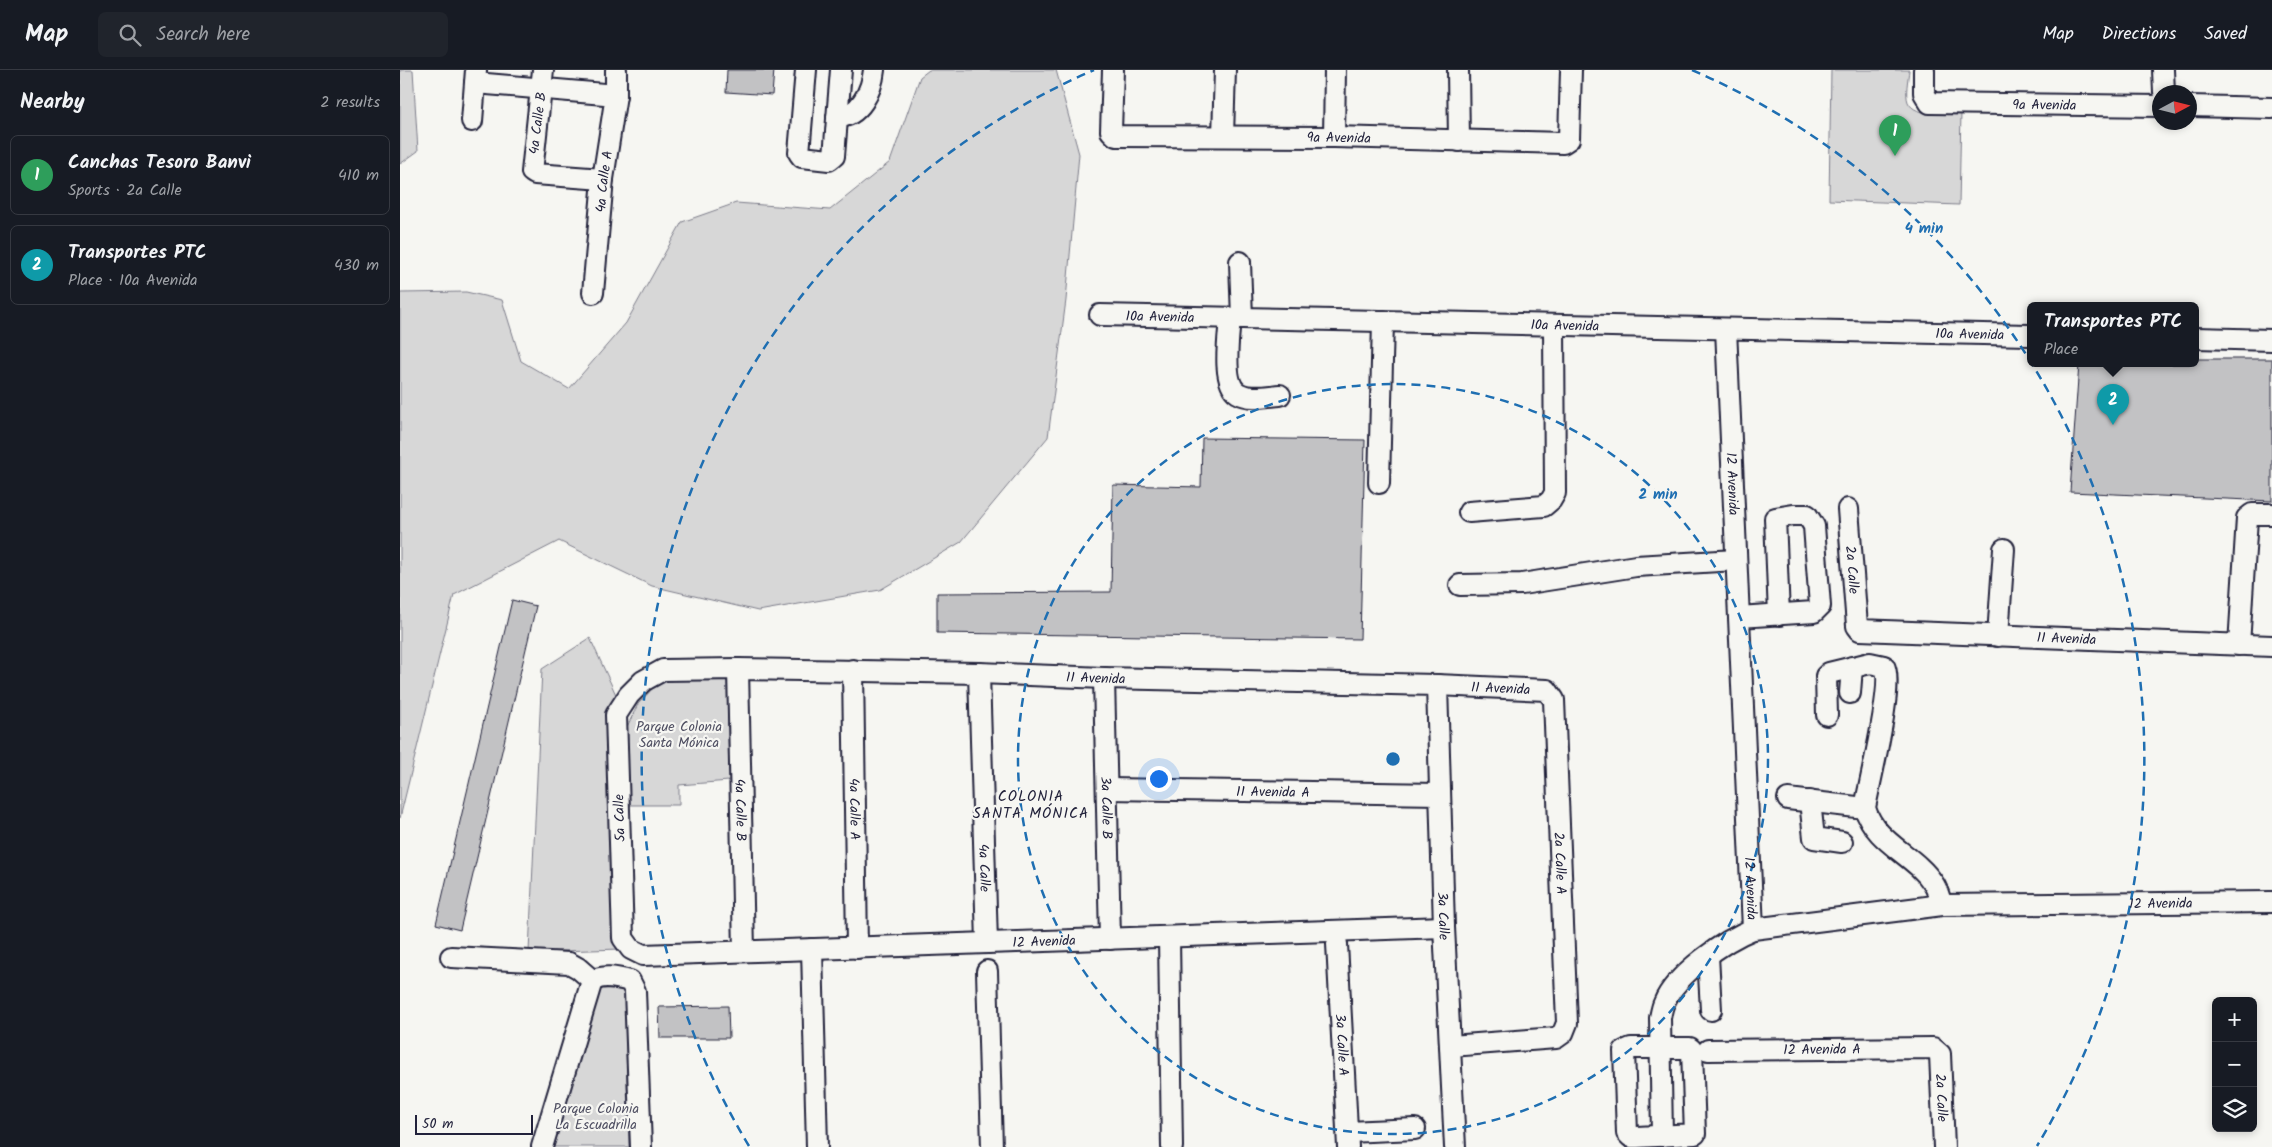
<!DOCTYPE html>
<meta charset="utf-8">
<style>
body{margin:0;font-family:Kalam,sans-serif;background:#20242c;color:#f1f3f6}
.controls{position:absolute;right:15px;bottom:15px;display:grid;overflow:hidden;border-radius:8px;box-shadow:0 2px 8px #0003}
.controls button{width:45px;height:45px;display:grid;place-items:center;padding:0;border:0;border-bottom:1px solid #363941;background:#171b24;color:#f1f3f6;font:25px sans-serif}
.compass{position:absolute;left:1752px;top:15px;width:45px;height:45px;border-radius:50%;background:#171b24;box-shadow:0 2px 8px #0003;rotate:83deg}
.scale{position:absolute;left:15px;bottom:12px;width:118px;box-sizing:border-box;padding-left:5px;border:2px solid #22223b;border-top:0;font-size:14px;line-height:18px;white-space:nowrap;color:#22223b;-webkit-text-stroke:4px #f6f6f2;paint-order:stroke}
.you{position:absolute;left:758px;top:708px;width:18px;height:18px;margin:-12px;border:4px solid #fff;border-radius:50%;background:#1a73e8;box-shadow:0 0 0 8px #1a73e833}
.badge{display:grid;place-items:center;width:32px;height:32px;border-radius:50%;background:#2563eb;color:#fff;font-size:16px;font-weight:700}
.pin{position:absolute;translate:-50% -41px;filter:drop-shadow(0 1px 2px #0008)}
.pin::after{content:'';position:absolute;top:26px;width:18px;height:15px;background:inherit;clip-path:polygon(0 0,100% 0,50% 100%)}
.popup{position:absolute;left:1627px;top:232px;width:172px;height:65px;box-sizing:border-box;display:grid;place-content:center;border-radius:8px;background:#171b24;filter:drop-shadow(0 1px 4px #0005);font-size:16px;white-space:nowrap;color:#9ea1a6}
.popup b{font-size:19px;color:#f1f3f6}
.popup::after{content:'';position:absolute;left:50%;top:100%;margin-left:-10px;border:10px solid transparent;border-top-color:#171b24}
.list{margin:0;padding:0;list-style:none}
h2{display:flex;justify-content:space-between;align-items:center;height:65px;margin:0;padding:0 20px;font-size:21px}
h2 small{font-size:16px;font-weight:400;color:#9ea1a6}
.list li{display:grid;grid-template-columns:32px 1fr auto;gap:15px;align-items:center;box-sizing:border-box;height:80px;margin:0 10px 10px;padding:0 10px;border:1px solid #363941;border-radius:8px}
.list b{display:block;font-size:19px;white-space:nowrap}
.list p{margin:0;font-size:16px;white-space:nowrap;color:#9ea1a6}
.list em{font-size:16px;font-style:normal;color:#9ea1a6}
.icon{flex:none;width:28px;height:28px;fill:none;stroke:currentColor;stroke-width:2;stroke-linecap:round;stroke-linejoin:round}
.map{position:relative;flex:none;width:1872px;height:1077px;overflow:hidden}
header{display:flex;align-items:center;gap:30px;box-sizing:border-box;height:70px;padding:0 25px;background:#171b24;border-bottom:1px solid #363941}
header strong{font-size:24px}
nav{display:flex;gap:28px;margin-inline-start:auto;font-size:18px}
.search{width:350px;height:45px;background:#20242c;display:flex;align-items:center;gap:12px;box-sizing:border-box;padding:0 18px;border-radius:8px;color:#9ea1a6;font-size:19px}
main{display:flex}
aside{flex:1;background:#171b24}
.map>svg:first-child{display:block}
.green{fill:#d7d7d7;stroke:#7c7c89}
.building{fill:#c2c2c4;stroke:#22223b}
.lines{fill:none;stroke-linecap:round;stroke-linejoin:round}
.minor-casing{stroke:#22223b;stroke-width:24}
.minor{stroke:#f6f6f2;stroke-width:20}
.ring{fill:none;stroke:#1f6fb2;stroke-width:2.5;stroke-dasharray:9 6}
.labels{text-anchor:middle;stroke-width:4.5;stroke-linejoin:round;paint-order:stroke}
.street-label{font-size:14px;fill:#22223b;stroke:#f6f6f2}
.park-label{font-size:14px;fill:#4f4f62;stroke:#f6f6f2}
.neighbourhood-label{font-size:15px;letter-spacing:1px;fill:#22223b;stroke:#f6f6f2}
.centre{fill:#1f6fb2;stroke:#f6f6f2;stroke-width:2.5}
.ring-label{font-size:15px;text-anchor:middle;font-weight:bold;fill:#1f6fb2;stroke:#f6f6f2;stroke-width:4.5;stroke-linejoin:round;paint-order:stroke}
</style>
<header>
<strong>Map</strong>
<div class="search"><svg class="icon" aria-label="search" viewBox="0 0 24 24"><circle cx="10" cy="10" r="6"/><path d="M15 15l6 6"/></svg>Search here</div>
<nav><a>Map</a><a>Directions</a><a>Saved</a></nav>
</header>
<main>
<aside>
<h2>Nearby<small>2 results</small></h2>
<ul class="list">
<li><span class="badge" style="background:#2e9e5b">1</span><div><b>Canchas Tesoro Banvi</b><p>Sports · 2a Calle</p></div><em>410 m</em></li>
<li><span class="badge" style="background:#0f9aa8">2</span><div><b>Transportes PTC</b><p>Place · 10a Avenida</p></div><em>430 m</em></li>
</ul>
</aside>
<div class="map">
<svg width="1872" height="1077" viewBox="0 0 1872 1077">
<rect width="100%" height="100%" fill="#f6f6f2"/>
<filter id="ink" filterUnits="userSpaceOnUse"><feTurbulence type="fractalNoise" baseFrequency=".02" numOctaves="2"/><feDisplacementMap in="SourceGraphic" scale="10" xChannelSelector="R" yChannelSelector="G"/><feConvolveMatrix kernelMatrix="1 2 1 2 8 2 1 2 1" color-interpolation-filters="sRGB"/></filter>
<g filter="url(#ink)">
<g class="green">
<polygon points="0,0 13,0 18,81 0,94"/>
<polygon points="529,0 656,0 679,84 666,230 648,367 561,472 480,520 358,541 252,516 159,471 54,525 0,748 0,223 66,222 102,230 121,291 169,319 226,253 282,152 336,133 430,140 490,92 520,7"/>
<path d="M1431 0H1509C1508 9 1505 24 1508 32 1515 48 1547 42 1561 42L1559 135 1429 130Z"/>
<polygon points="190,568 217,627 221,879 129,882 142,599"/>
<polygon points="327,606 329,711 279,715 279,735 228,735 225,661 238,634 254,617 270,607"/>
<polygon points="199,914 224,914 229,1077 154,1077"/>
</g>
<g class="building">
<polygon points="327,0 374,0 372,25 326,22"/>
<polygon points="1796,289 1872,289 1872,431 1670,422 1679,294 1796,294"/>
<polygon points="802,368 965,370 960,569 537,563 537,523 711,522 713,415 801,417"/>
<polygon points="112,530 136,536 60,860 36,854"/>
<polygon points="328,936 329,968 260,968 259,937"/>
</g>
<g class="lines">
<defs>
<g id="minor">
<polyline points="143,0 132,102 135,104 203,109"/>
<polyline points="406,0 399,83 402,87 429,90 434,86 441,0"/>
<path id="s1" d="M713 0 711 61 716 66 934 67 1163 73 1169 69 1171 0"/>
<polyline points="1058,0 1059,71"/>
<path id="s2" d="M1524 0V23L1530 33 1760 36"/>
<polyline points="1763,0 1764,22"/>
<polyline points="75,13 216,25"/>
<polyline points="1790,36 1872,38"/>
<path d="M437 47C460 47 472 20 474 0"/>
<polyline points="72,51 76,0"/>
<polyline points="823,66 825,0"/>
<polyline points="934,67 935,0"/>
<polyline points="840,192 842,248"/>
<path id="s3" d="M193 223 203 109 216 25V0"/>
<path id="s4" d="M700 245 1630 265"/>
<path d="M830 248C829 266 821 312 838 323 850 330 867 326 880 325"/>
<path id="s5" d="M1326 259 1353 859 1542 835 1872 832"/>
<polyline points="1796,268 1872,270"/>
<polyline points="979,413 983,251"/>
<path id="s6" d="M1448 439 1457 556 1460 560 1872 576"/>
<polyline points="1069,442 1144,436 1151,430 1155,423 1154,255"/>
<polyline points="1060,515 1122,514 1236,496 1336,490"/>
<polyline points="1339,547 1414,542 1420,536 1414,456 1407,445 1393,445 1375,448 1379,545"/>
<polyline points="1598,566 1604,479"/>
<polyline points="1839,575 1847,448 1852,444 1872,444"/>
<path id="s7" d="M338 599 344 881"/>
<path id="s8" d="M453 600 457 878"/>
<path id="s9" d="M579 603 587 873"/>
<path id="s10" d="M704 608 710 869"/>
<path id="s11" d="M1037 615 1044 857 1055 1077"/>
<polyline points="1450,623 1452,597"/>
<path d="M1427 645 1426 606 1429 603 1470 593 1484 596C1495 612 1469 714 1465 738 1475 773 1514 784 1533 813 1538 820 1539 827 1542 835"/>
<path id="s12" d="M707 719 1040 724"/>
<polyline points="1388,729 1465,738"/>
<polyline points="1410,731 1414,768 1442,772"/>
<path id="s13" d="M1044 857 243 885 231 879 223 868 216 645 229 625 243 611 263 600 338 599 579 603 704 608 1037 615 1147 620 1154 630 1167 953 1163 963 1156 968 1051 976"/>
<polyline points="769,867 772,1077"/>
<path id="s14" d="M937 874 948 1077"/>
<polyline points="412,879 417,1077"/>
<polyline points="1308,886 1311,940"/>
<polyline points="51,887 169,893 178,898 193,911"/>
<polyline points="587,901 592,1077"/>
<polygon points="1231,978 1290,978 1292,980 1295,1064 1237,1067 1231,1067 1227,1063 1224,981"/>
<path id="s15" d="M1308 980 1533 978 1540 984 1544 1077"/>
<polyline points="948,1062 1015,1059"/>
<path d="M1262 1066 1260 948C1261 943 1262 937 1264 933 1276 904 1325 870 1353 859"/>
<path d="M142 1077 191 914C198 903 219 908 230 911L235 921 241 1077"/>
</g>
</defs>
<use href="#minor" class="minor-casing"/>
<use href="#minor" class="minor"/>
</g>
</g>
<g class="ring">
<circle cx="993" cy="689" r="375"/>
<path d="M349 1076A751 751 0 0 1 694 0M1292 0A751 751 0 0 1 1637 1076"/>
</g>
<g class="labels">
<g class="street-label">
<text dy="5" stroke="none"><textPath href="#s2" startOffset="149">9a Avenida</textPath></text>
<text transform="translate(137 53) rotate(-83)" y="5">4a Calle B</text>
<text dy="5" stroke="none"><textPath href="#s1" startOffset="291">9a Avenida</textPath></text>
<text dy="5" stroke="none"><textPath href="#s3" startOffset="112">4a Calle A</textPath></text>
<text dy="5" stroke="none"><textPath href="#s4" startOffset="60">10a Avenida</textPath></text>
<text dy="5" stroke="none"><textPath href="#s4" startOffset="465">10a Avenida</textPath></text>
<text dy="5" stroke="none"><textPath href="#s4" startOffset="870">10a Avenida</textPath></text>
<text dy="5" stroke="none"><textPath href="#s5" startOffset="155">12 Avenida</textPath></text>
<text dy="5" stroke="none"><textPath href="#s6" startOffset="61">2a Calle</textPath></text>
<text dy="5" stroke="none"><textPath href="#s6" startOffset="329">11 Avenida</textPath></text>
<text dy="5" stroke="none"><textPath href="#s13" startOffset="1551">11 Avenida</textPath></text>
<text dy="5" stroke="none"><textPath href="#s13" startOffset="1956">11 Avenida</textPath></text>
<text dy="5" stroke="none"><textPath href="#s12" startOffset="166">11 Avenida A</textPath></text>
<text dy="5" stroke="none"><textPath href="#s10" startOffset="130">3a Calle B</textPath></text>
<text dy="5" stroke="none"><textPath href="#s8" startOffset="139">4a Calle A</textPath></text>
<text dy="5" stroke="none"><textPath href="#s7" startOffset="141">4a Calle B</textPath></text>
<text transform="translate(219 748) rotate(-92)" y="5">5a Calle</text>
<text dy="5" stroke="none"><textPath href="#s13" startOffset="2178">2a Calle A</textPath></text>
<text dy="5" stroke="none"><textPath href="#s9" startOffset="195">4a Calle</textPath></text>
<text dy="5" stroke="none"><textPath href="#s5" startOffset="560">12 Avenida</textPath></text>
<text dy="5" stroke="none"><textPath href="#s5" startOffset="1010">12 Avenida</textPath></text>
<text dy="5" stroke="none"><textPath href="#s11" startOffset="231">3a Calle</textPath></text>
<text transform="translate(644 871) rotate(-2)" y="5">12 Avenida</text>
<text dy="5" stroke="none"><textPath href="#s14" startOffset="101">3a Calle A</textPath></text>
<text dy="5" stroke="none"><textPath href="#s15" startOffset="114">12 Avenida A</textPath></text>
<text dy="5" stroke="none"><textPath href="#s15" startOffset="278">2a Calle</textPath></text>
</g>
<g class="park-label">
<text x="279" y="661">Parque Colonia<tspan x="279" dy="16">Santa Mónica</tspan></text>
<text x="196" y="1043">Parque Colonia<tspan x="196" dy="16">La Escuadrilla</tspan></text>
</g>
<g class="neighbourhood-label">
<text x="631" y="731">COLONIA<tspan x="631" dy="17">SANTA MÓNICA</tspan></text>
</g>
</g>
<circle cx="993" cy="689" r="8" class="centre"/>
<g class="ring-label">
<text x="1524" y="163">4 min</text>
<text x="1258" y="429">2 min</text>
</g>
</svg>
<div class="controls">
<button>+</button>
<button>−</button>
<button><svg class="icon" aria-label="layers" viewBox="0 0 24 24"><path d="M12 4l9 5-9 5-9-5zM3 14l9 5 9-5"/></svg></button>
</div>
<svg class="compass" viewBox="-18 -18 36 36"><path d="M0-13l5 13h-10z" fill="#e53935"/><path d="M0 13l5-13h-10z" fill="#9ea1a6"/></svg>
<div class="scale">50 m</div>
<div class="you"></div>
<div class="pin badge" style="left:1495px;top:86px;background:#2e9e5b">1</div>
<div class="pin badge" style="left:1713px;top:355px;background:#0f9aa8">2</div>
<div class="popup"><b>Transportes PTC</b>Place</div>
</div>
</main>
